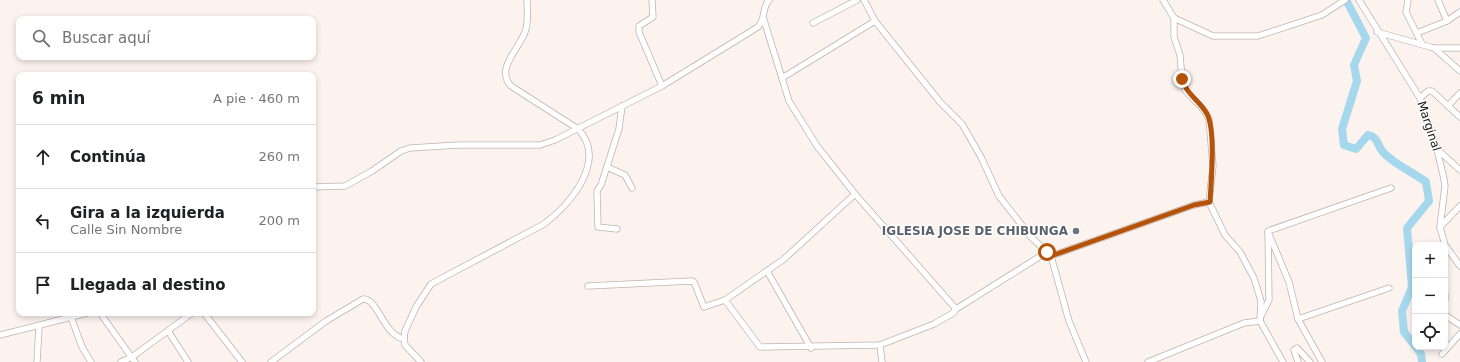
<!DOCTYPE html>
<html lang="es">
<meta charset="utf-8">
<style>
body{margin:0;font-family:"DejaVu Sans",sans-serif;background:#f6f6f6;color:#202124}
.controls{position:absolute;right:12px;bottom:12px;display:grid;overflow:hidden;border-radius:8px;box-shadow:0 2px 6px #0003}
.controls button{width:36px;height:36px;display:grid;place-items:center;padding:0;border:0;border-bottom:1px solid #e0e0e0;background:#fff;color:#202124;font:20px sans-serif}
.stop{position:absolute;width:12px;height:12px;margin:-9px;border:3px solid #b45309;border-radius:50%;background:#fff}
.stop.end{background:#b45309;border-color:#fff;box-shadow:0 1px 4px #0008}
.list{margin:0;padding:0;list-style:none}
h2{display:flex;justify-content:space-between;align-items:center;height:52px;margin:0;padding:0 16px;font-size:17px}
h2 small{font-size:13px;font-weight:400;color:#757577}
.list li{display:grid;grid-template-columns:26px 1fr auto;gap:12px;align-items:center;box-sizing:border-box;height:64px;padding:0 16px;border-top:1px solid #e0e0e0}
.list b{display:block;font-size:15px;white-space:nowrap}
.list p{margin:0;font-size:13px;white-space:nowrap;color:#757577}
.list em{font-size:13px;font-style:normal;color:#757577}
.icon{flex:none;width:22px;height:22px;fill:none;stroke:currentColor;stroke-width:2;stroke-linecap:round;stroke-linejoin:round}
.map{position:relative;flex:none;width:1460px;height:362px;overflow:hidden}
.search{position:absolute;background:#fff;box-shadow:0 2px 6px #0003;left:16px;top:16px;width:300px;height:44px;display:flex;align-items:center;gap:10px;box-sizing:border-box;padding:0 14px;border-radius:8px;color:#757577;font-size:15px}
.panel{position:absolute;background:#fff;box-shadow:0 2px 6px #0003;left:16px;top:72px;width:300px;height:244px;border-radius:8px}
.map>svg:first-child{display:block}
.lines{fill:none;stroke-linecap:round;stroke-linejoin:round}
.river{stroke:#a6d8ed;stroke-width:8}
.minor-casing{stroke:#bdb4af;stroke-width:7}
.minor{stroke:#fff;stroke-width:5.5}
.route{stroke:#b45309;stroke-width:5}
.worship-dot{fill:#6b7280;stroke:#fff;stroke-width:1.5}
.labels{text-anchor:middle;stroke-width:3;stroke-linejoin:round;paint-order:stroke}
.street-label{font-size:12px;fill:#1c1917;stroke:#fff}
.worship-label{font-size:12px;font-weight:bold;fill:#5b616d;stroke:#fff;text-anchor:end}
</style>
<div class="map">
<svg width="1460" height="362" viewBox="0 0 1460 362">
<rect width="100%" height="100%" fill="#fcf2ee"/>
<g class="lines">
<g class="river">
<path d="M1346 0 1366 38 1354 65 1357 81 1342 129 1344 145 1356 149 1368 135C1379 137 1377 147 1384 153 1394 164 1414 173 1426 182L1429 201 1407 228 1412 287 1402 311 1404 332 1415 346"/>
<polyline points="1416,347 1421,354 1422,362"/>
</g>
<defs>
<g id="minor">
<polyline points="652,0 653,17 639,26 639,32 662,86"/>
<polyline points="864,0 875,21 940,102 962,124 981,157 999,196 1031,237 1051,256 1069,321 1086,362"/>
<polyline points="1163,0 1174,18 1174,37 1180,55 1182,79 1185,90 1203,109 1209,119 1213,166 1209,202 1225,235 1240,252 1254,278 1261,301 1260,321"/>
<polyline points="1359,0 1420,98 1437,149 1444,179 1445,186 1440,227 1445,245 1460,266"/>
<polyline points="1408,0 1406,12 1422,44"/>
<polyline points="1438,0 1447,21"/>
<polyline points="1174,18 1213,36 1258,36 1322,15 1345,0"/>
<polyline points="764,20 789,101 817,146 855,194 956,309"/>
<polyline points="813,23 857,0"/>
<polyline points="1377,32 1434,48 1460,48"/>
<polyline points="1417,33 1447,21 1460,12"/>
<polyline points="1434,48 1460,71"/>
<polyline points="782,78 875,21"/>
<polyline points="1420,98 1428,91 1432,91 1460,117"/>
<polyline points="1448,106 1460,93"/>
<polyline points="1438,150 1460,170"/>
<polyline points="607,167 625,175 632,188"/>
<path d="M313 187 345 186 372 171 401 151 410 148 459 145H540L555 140 662 86 758 27C766 18 762 7 769 0"/>
<polyline points="1440,227 1460,206"/>
<polyline points="617,229 598,227 597,191 601,185 619,129 622,106"/>
<polyline points="1268,232 1289,282 1298,319 1322,362"/>
<polyline points="1051,256 1194,205 1209,202"/>
<polyline points="767,271 811,348"/>
<polyline points="588,286 692,281 694,282 704,307 725,300 784,259 855,194"/>
<polyline points="1445,295 1445,299"/>
<polyline points="725,300 760,347 880,345 934,324 953,313 956,309 1047,252"/>
<polyline points="100,313 135,362"/>
<polyline points="204,313 242,362"/>
<polyline points="1445,315 1460,325"/>
<polyline points="1261,316 1269,300 1268,231 1391,188"/>
<polyline points="71,317 82,347 91,362"/>
<polyline points="1298,319 1389,288"/>
<polyline points="1260,321 1283,362"/>
<polyline points="168,331 188,362"/>
<polyline points="0,335 87,313"/>
<polyline points="880,345 882,362"/>
<polyline points="1442,354 1460,334"/>
<polyline points="37,362 39,327"/>
<polyline points="121,362 132,357 192,313"/>
<path d="M271 362 326 321 363 299C378 298 383 335 404 339"/>
<path d="M421 362 405 345 404 338 405 331 416 307 431 284 544 224C570 205 608 160 578 129L511 86C495 69 519 49 525 32 529 22 527 10 527 0"/>
<polyline points="1148,362 1244,323 1260,321"/>
<polyline points="1298,362 1294,350 1297,348 1310,362"/>
</g>
</defs>
<use href="#minor" class="minor-casing"/>
<use href="#minor" class="minor"/>
</g>
<g class="lines">
<path class="route" d="M1047 252 1051 256 1194 205 1210 202C1211 182 1216 131 1207 114 1200 101 1186 94 1182 79"/>
</g>
<circle class="worship-dot" cx="1076" cy="231" r="4"/>
<g class="labels">
<g class="street-label">
<text transform="translate(1429 126) rotate(72)" y="4">Marginal</text>
</g>
<g class="worship-label">
<text x="1068" y="235">IGLESIA JOSE DE CHIBUNGA</text>
</g>
</g>
</svg>
<div class="controls">
<button>+</button>
<button>−</button>
<button><svg class="icon" aria-label="locate" viewBox="0 0 24 24"><circle cx="12" cy="12" r="6"/><path d="M12 2v4M12 18v4M2 12h4M18 12h4"/></svg></button>
</div>
<div class="stop" style="left:1047px;top:252px"></div>
<div class="stop end" style="left:1182px;top:79px"></div>
<div class="search"><svg class="icon" aria-label="search" viewBox="0 0 24 24"><circle cx="10" cy="10" r="6"/><path d="M15 15l6 6"/></svg>Buscar aquí</div>
<section class="panel">
<h2>6 min<small>A pie · 460 m</small></h2>
<ul class="list">
<li><svg class="icon" aria-label="ahead" viewBox="0 0 24 24"><path d="M12 20V5M6 11l6-6 6 6"/></svg><div><b>Continúa</b></div><em>260 m</em></li>
<li><svg class="icon" aria-label="left" viewBox="0 0 24 24"><path d="M17 20v-9H6M10 6l-5 5 5 5"/></svg><div><b>Gira a la izquierda</b><p>Calle Sin Nombre</p></div><em>200 m</em></li>
<li><svg class="icon" aria-label="arrive" viewBox="0 0 24 24"><path d="M6 21V4h12l-3 4 3 4H6"/></svg><div><b>Llegada al destino</b></div></li>
</ul>
</section>
</div>
